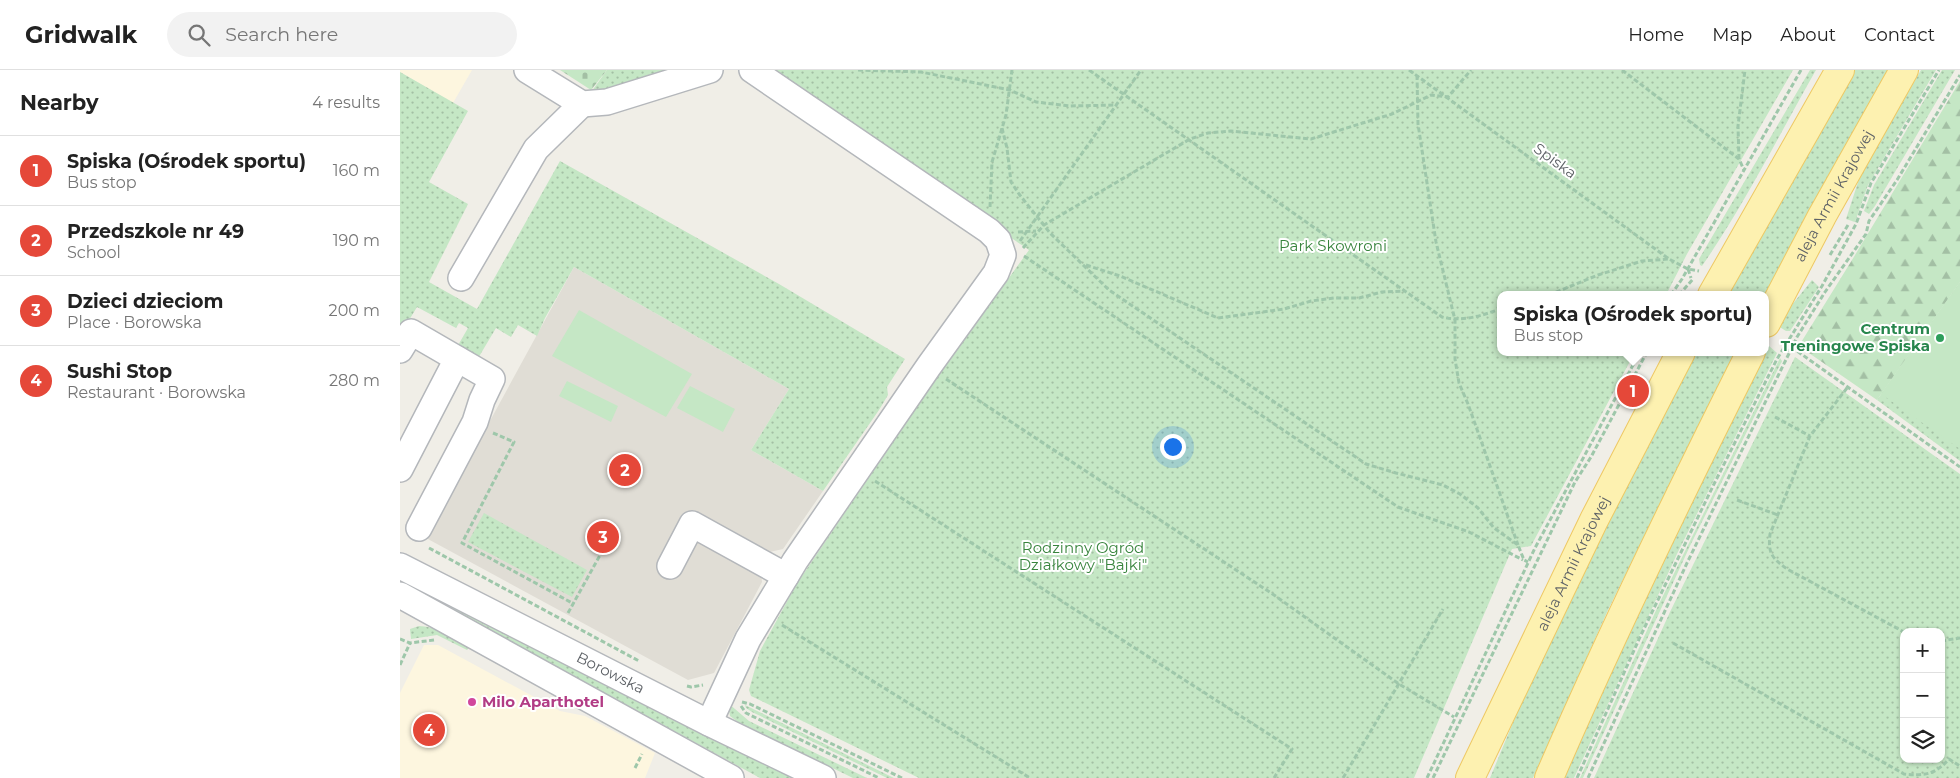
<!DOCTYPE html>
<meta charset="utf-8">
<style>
body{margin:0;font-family:Montserrat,sans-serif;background:#f2f2f2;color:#222}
.controls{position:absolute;right:15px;bottom:15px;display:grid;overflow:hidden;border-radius:10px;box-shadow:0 1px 4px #0004}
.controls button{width:45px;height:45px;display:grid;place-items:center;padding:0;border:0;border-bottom:1px solid #e0e0e0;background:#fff;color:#222;font:25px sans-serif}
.you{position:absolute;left:772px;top:376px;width:18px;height:18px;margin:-12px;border:4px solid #fff;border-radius:50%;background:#1a73e8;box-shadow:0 0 0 8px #1a73e833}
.badge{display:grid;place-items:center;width:32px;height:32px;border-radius:50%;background:#e54839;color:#fff;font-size:16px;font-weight:700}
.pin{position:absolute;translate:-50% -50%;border:2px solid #fff;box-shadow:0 1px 5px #0006}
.popup{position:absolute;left:1097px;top:221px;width:272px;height:65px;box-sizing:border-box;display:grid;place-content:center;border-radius:10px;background:#fff;filter:drop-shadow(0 1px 4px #0005);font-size:16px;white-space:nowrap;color:#767676}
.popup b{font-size:19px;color:#222}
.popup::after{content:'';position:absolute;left:50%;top:100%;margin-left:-10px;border:10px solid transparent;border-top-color:#fff}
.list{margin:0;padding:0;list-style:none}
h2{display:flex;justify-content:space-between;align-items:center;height:65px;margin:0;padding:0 20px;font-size:21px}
h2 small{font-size:16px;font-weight:400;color:#767676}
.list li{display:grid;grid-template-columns:32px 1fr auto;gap:15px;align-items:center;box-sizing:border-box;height:70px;padding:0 20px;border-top:1px solid #e0e0e0}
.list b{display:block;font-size:19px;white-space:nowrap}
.list p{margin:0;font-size:16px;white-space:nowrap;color:#767676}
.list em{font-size:16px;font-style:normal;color:#767676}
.icon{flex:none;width:28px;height:28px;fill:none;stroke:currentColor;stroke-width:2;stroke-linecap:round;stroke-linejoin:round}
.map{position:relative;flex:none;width:1560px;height:708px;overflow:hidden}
header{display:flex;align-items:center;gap:30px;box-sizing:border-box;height:70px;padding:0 25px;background:#fff;border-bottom:1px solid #e0e0e0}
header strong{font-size:24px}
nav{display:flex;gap:28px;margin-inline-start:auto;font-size:18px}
.search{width:350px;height:45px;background:#f2f2f2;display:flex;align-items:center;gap:12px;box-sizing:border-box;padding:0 18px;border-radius:28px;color:#767676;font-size:19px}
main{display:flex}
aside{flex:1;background:#fff}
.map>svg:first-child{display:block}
.commercial{fill:#fdf6df}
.education{fill:#e0ddd5}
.green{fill:url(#green-dots);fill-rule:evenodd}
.forest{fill:url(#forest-firs)}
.cemetery{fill:url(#cemetery-stones)}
.pitch{fill:#c5e7c5}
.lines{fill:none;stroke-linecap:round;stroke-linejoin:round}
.minor-casing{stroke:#b4b7bb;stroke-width:28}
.major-casing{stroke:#eec863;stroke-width:30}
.path{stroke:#9ec7aa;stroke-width:3;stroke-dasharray:5 2.5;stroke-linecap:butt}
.minor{stroke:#fff;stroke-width:25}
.major{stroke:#fdf1b0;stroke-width:28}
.leisure-dot{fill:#2e9e5b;stroke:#fff;stroke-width:2}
.hotel-dot{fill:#d1479c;stroke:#fff;stroke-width:2}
.labels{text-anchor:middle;stroke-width:4;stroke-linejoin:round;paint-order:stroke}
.street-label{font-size:15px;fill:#5e6267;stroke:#fff}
.park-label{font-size:15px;fill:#38843d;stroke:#fff}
.leisure-label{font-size:15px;font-weight:bold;fill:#27864d;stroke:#fff;text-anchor:end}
.hotel-label{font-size:15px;font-weight:bold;fill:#b23c85;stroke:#fff;text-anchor:start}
</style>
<header>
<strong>Gridwalk</strong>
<div class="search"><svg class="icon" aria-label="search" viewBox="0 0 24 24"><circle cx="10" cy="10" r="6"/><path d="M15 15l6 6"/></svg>Search here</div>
<nav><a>Home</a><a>Map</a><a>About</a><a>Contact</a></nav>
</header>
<main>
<aside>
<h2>Nearby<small>4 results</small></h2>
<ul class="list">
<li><span class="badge">1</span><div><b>Spiska (Ośrodek sportu)</b><p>Bus stop</p></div><em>160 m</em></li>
<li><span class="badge">2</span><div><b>Przedszkole nr 49</b><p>School</p></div><em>190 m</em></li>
<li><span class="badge">3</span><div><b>Dzieci dzieciom</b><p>Place · Borowska</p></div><em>200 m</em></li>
<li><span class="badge">4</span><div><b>Sushi Stop</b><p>Restaurant · Borowska</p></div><em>280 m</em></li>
</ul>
</aside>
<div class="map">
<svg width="1560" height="708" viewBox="0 0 1560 708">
<defs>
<pattern id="green-dots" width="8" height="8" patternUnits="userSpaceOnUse" patternTransform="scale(1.25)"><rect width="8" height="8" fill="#c5e7c5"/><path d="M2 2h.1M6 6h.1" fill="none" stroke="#a3bfa4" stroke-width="1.8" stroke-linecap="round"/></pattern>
<pattern id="forest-firs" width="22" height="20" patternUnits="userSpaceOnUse" patternTransform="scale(1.25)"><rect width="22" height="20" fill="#c5e7c5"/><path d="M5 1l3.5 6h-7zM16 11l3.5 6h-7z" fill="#a3bfa4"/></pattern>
<pattern id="cemetery-stones" width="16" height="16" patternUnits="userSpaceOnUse" patternTransform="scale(1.25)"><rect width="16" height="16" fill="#c5e7c5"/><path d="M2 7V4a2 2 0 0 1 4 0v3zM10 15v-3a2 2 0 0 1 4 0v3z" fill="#a3bfa4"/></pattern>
</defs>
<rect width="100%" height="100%" fill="#f0eee7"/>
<g class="commercial">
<polygon points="0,0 72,0 53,33 0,2"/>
<polygon points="24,575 38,575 160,641 185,646 255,683 245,708 0,708 0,623"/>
</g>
<polygon class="education" points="174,197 389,319 351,380 423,421 383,479 365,483 361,503 362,512 314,603 288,610 26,468"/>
<g class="green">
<polygon points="207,0 270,0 189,25"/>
<polygon points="367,0 1393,0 1287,184 1266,225 1100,225 1100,282 1235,282 1131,476 1112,479 1014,708 519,708 351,626 349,620 360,581 396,515 517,336 629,180 368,3"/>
<path d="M1410 0H1416C1379 65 1345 134 1302 196L1300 195 1299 189Z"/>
<polygon points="1451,0 1491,0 1366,225 1337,225 1328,218"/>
<polygon points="1521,0 1536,0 1468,115 1455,152 1446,149 1460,106"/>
<polygon points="1542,0 1555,0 1475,136 1469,144 1464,141 1474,115"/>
<polygon points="0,2 68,41 29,112 68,134 29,212 77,239 160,91 379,214 505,289 487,317 488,325 479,340 423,421 351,380 389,319 174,197 145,248 137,266 118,255 111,267 96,258 77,290 57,277 68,258 59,253 56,258 17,237 0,265"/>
<polygon points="1412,210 1419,217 1394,255 1390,261 1386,261 1378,256 1383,246"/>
<polygon points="1560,212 1560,391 1477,330"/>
<polygon points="1368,275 1377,283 1277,484 1174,708 1161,708 1228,560"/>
<polygon points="1293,282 1335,282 1208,540 1133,708 1090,708 1124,626 1174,519"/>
<path d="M1395 287 1560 404V708H1194L1270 542ZM1504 562H1541V689H1504Z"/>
<polygon points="1380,288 1382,291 1290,476 1183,708 1180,708 1258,536"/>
<polygon points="84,443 187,500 172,527 68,472"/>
<polygon points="54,536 155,589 397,708 360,708 49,538"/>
<path d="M19 556C32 556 62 567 68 579L67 580 37 565 11 569 10 559Z"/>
<polygon points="328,633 349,651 467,708 453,708 338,652 330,646"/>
<polygon points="345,635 494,708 487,708 352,642 346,638"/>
</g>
<polygon class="forest" points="1560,11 1560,212 1477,330 1406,281 1400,274 1452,190"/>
<polygon class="cemetery" points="160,0 207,0 191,20"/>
<g class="pitch">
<polygon points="1560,212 1560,379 1481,324"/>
<polygon points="179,240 292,304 266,347 152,286"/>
<polygon points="167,311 218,336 211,352 159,326"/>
<polygon points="290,316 335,339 323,362 277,338"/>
</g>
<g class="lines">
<defs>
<g id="minor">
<polyline points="127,0 182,34 207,32 310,0"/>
<polyline points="61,208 136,79 182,34"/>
<polyline points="0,280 11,262 92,309 82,330 75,352 19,458"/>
<polyline points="0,399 57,289"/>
<path id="s1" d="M0 496 309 653 423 708"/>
<polyline points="270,496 292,454 386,506"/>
<polyline points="0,525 331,708"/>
<polyline points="309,653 348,569 395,491 529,296 596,203 603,185 598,170 589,161 352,0"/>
</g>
<g id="major">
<polyline points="1312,225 1440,0"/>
<path id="s2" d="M1366 253 1422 146 1504 0"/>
<path id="s3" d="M1070 708 1194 450 1281 282"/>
<path d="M1149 708C1211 564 1280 423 1351 282"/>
</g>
</defs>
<use href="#minor" class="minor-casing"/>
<use href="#major" class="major-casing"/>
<g class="path">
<polyline points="458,0 521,2 610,20 636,32 670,36 716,35"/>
<path d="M689 0 1042 247C1062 252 1081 246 1100 239"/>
<polyline points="1009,0 1269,189 1288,199 1299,201"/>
<polyline points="1222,0 1339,89 1344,100"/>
<polyline points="1017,5 1018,54 1036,172 1055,250 1055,289 1059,313 1068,334 1118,475"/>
<polyline points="602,58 607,78 611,112 619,124 650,163 709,220 966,394 996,403 1043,415 1060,424 1078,438 1094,458 1118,475 1124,490 1128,492"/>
<polyline points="1339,89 1338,56 1345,0"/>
<polyline points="590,137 592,92 606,45 612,0"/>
<polyline points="618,162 636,161"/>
<polyline points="620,171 741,0"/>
<polyline points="623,178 644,155 790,69 808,63 831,61 911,69 992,44 1031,25 1048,27 1071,0"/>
<polyline points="1430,185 1448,155"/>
<polyline points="624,186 998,437 1069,462 1123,490"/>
<polyline points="686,195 720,206 818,248 884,239 911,231 934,228 959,228 982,222 1004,221"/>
<polyline points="1288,199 1291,208"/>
<polyline points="1149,225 1198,205 1242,191 1269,189"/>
<polyline points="1271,225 1282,209 1401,0"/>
<polyline points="1279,225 1293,209"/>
<polyline points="1385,279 1387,281 1392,278 1397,281 1560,397"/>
<polyline points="546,309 874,525 999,614 1054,647"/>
<path d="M1447 318 1410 366 1370 464C1368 483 1371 487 1387 499L1504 562"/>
<polyline points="1375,347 1410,366"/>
<polyline points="93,363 114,372 62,473 174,534"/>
<polyline points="475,411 892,679 874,708"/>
<polyline points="1337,430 1378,445"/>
<polyline points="29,478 239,591"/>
<polyline points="168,543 204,478 215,474"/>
<polyline points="382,555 630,708"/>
<polyline points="0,569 10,573 34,570"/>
<polyline points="1541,571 1560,568"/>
<path d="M1273 573 1504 704C1524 706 1535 705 1549 689L1560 696"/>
<polyline points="0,595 10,573"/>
<polyline points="287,616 291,617 303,615"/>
<polyline points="342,632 350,634 502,708"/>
<polyline points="341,636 346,643 479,708"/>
<polyline points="235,698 242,684"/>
<polyline points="943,708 1043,539"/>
<polyline points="1027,708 1135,478 1240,282"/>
<polyline points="1033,708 1175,412 1191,387 1247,282"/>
<polyline points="1177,708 1240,567 1315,412 1377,289 1422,216 1456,154 1471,113 1539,0"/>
<polyline points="1188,708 1287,493 1397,267 1425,222 1466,164 1469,151 1497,110 1560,5"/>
</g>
<use href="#minor" class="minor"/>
<use href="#major" class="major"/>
</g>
<circle class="leisure-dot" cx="1540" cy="268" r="5"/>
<circle class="hotel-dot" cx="72" cy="632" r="5"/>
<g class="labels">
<g class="street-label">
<text transform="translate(1155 91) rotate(36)" y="5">Spiska</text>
<text dy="5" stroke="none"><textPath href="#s2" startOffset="144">aleja Armii Krajowej</textPath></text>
<text dy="5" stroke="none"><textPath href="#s3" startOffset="238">aleja Armii Krajowej</textPath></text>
<text dy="5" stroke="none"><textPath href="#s1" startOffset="236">Borowska</textPath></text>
</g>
<g class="park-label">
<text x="933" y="181">Park Skowroni</text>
<text x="683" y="483">Rodzinny Ogród<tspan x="683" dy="17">Działkowy "Bajki"</tspan></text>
</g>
<g class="leisure-label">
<text x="1530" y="264">Centrum<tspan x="1530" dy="17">Treningowe Spiska</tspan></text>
</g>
<g class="hotel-label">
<text x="82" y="637">Milo Aparthotel</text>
</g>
</g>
</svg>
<div class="controls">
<button>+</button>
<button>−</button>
<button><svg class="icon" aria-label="layers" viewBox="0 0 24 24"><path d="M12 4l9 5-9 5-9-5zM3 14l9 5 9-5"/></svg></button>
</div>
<div class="you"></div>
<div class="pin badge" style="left:1233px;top:321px">1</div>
<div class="popup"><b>Spiska (Ośrodek sportu)</b>Bus stop</div>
<div class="pin badge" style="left:225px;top:400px">2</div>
<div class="pin badge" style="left:203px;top:467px">3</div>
<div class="pin badge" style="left:29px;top:660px">4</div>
</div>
</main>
